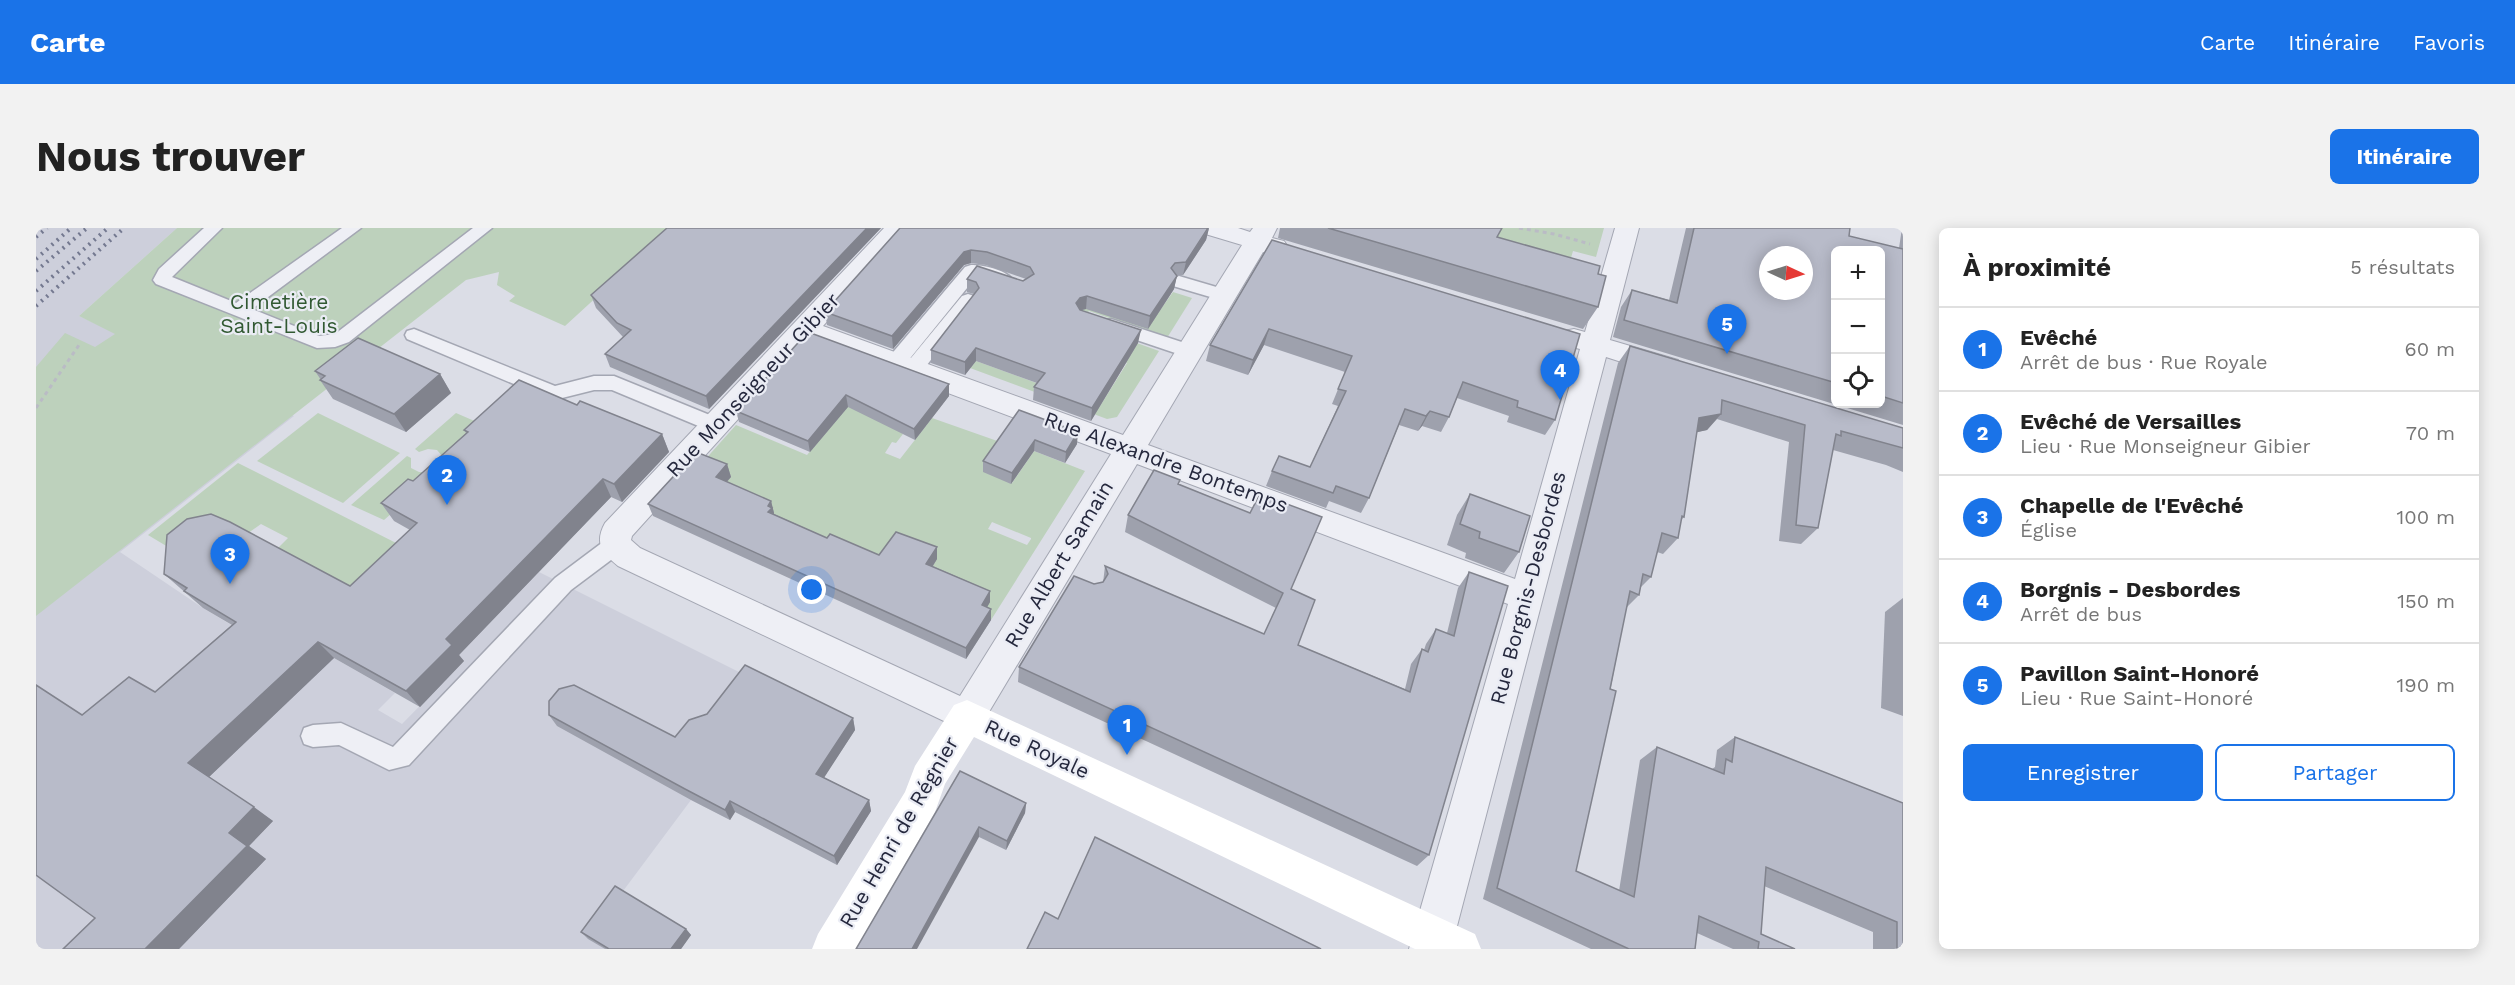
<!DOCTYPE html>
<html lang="fr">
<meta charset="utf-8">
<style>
body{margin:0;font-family:"Work Sans",sans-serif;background:#f2f2f2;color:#222}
.controls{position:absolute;right:18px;top:18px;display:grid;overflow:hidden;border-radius:9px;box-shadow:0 3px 15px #0003}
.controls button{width:54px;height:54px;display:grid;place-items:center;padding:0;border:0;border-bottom:2px solid #e0e0e0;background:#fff;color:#222;font:30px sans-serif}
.compass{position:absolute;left:1723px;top:18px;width:54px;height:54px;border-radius:50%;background:#fff;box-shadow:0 3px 15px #0003;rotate:94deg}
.you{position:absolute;left:776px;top:362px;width:21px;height:21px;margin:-15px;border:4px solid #fff;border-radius:50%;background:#1a73e8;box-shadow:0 0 0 9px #1a73e833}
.badge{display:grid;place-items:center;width:39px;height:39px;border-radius:50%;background:#1a73e8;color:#fff;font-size:20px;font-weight:700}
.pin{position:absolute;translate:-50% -50px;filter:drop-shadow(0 2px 3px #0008)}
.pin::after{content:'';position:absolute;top:32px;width:21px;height:18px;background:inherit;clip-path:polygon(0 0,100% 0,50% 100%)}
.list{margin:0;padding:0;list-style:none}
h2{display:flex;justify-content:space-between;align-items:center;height:78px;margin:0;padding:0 24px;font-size:26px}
h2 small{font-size:20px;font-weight:400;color:#767676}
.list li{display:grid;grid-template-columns:39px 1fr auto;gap:18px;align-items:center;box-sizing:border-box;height:84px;padding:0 24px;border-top:2px solid #e0e0e0}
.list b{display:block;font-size:22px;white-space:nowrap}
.list p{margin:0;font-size:20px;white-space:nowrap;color:#767676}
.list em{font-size:20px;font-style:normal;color:#767676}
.actions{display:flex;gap:12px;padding:18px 24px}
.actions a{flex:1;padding:14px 0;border:2px solid #1a73e8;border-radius:9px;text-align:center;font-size:21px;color:#1a73e8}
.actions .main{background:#1a73e8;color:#fff}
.icon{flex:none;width:33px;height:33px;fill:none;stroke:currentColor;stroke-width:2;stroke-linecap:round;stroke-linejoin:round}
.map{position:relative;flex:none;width:1867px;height:721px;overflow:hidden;border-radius:9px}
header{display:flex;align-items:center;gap:36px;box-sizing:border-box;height:84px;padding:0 30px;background:#1a73e8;color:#fff}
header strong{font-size:28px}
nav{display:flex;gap:33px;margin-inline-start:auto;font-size:21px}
.intro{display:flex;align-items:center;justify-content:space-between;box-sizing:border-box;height:144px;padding:0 36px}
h1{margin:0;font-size:42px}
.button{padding:15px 27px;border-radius:9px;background:#1a73e8;color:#fff;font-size:21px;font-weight:700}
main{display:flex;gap:36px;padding:0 36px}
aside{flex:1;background:#fff;border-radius:9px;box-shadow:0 3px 15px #0003}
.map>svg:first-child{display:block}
.built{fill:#cdcfdb}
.green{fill:#bdd1bc;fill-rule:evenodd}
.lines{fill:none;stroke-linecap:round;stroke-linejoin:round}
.lane-casing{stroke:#a4a7b3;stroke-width:3}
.street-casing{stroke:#a4a7b3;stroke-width:2}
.path{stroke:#babbc5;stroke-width:3;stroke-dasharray:4 4;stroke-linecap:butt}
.lane{fill:#eeeff5;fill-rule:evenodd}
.street{fill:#eeeff5;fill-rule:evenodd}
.secondary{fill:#fff;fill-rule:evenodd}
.rail{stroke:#747990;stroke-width:4;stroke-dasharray:2 5;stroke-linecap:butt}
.wall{fill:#9ea1ad;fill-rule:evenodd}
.shaded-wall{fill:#81838d}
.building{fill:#b8bbc9;stroke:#81838d;stroke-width:1.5;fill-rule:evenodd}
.labels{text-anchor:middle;stroke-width:4.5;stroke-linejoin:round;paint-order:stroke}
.park-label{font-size:21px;fill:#315932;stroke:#eaecf4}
.street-label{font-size:21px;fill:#25283d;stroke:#eaecf4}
</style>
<header>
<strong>Carte</strong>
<nav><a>Carte</a><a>Itinéraire</a><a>Favoris</a></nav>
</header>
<div class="intro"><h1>Nous trouver</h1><a class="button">Itinéraire</a></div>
<main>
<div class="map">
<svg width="1867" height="721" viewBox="0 0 1867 721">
<rect width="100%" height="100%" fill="#dbdde6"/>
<polygon class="built" points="0,0 141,0 43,88 258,188 84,324 167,380 217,410 298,430 359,465 342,482 366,496 428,433 423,427 503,344 763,474 717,558 694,592 655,572 552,710 569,721 0,721"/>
<g class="green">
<polygon points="141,0 636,0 529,98 473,73 479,68 461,57 463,44 430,52 0,388 0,139 29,105 59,119 79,106 43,88"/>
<polygon points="1428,0 1568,0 1560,29 1537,23 1530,47"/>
<polygon points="999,53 1117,92 1137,64 1156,70 1131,110 1053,83 1045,95 1123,123 1081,189 1071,191 934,140 940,133 1064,178 1091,135 970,92"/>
<path d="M761 130 867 206 860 215 856 214 849 225 864 231 896 190 967 215 976 255 998 223 1049 243 955 392 946 388 953 374 847 347 681 265 695 248 666 235 700 197 771 227 792 202ZM956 294 995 310V311L991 317 952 301Z"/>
<polygon points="282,185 364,225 307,275 221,233"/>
<polygon points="420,185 450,198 407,229 401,222 392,221 383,224 379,221"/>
<polygon points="371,228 375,230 375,240 383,244 402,245 348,292 315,277"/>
<polygon points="202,235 366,318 319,363 239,323 252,310 225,296 208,308 137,322 112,307"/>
</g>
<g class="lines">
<defs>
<g id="lane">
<polygon points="168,0 186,0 136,49 200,75 306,0 325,0 216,81 283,108 299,106 437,0 456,0 313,114 299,119 281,120 120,56 117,52 123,41"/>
<path d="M935 37C947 37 968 41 976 51L973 55 967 57 940 49 867 139 860 141 853 139 850 134 853 129 929 39Z"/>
<polygon points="1143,48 1194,63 1197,67 1194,71 1188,73 1137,58 1134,54 1137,50"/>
<polygon points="932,66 938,68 941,72 938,76 884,146 877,148 870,146 867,141 870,136 926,68"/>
<polygon points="1075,91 1161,119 1163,124 1161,129 1154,130 1068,101 1066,97 1068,93"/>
<polygon points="378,101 519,158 558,148 578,148 686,192 689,197 686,202 679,204 672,202 576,162 558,162 518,172 511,170 371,111 369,107 371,103"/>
<polygon points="579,308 587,311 590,317 587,323 535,362 373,537 353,542 303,517 277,519 268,516 265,508 268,500 277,497 305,495 357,519 519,350 571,311"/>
</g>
<path id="street" d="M848 0H874L787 98 1087 207 1206 17 1166 5 1163 0H1202L1214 4 1217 0H1241L1236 10 1248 13 1252 19 1248 25 1239 27 1227 24 1112 217 1479 351 1544 121 1528 117 1524 110 1528 103 1538 101 1549 104 1579 0H1603L1574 112 1642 132 1646 139 1642 146 1632 149 1570 129 1415 721H1373L1472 376 1101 236 944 499 931 504 582 338C566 325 558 315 569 295ZM773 113 1075 226 924 468 604 320 595 312 596 308Z"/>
</defs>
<use href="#lane" class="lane-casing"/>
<use href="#street" class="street-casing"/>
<g class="path">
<polyline points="1483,0 1518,6 1554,16"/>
<polyline points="0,180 43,117"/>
</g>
<use href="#lane" class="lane"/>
<use href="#street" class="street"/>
<polygon class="secondary" points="931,472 1439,706 1445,721 1379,721 938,509 909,556 899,584 820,721 776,721 782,706 869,564 879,538 918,477"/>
<g class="rail">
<polyline points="0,9 11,0"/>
<polyline points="0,31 35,0"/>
<polyline points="0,43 51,0"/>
<polyline points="0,63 72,0"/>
<polyline points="0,78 88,0"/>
</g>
</g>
<g class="wall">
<polygon points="631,0 845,0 673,181 574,139 569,126 587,109 560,80 555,67"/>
<polygon points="864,0 1173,0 1170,12 1147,47 1141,47 1138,61 1112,101 1050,81 1044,82 1102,115 1055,193 997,172 998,159 1001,155 940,133 929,147 895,135 895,122 938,66 931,64 931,51 987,53 990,51 950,37 935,35 928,37 857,121 791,97 789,84"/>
<polygon points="1244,0 1466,0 1461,9 1562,46 1562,79 1547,101 1242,10"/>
<path d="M1650 0H1814L1813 8 1863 20 1866 0H1867V197L1577 109 1585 79 1596 62 1633 72ZM1800 22H1845V176H1800Z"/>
<polygon points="1236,12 1519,192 1509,207 1471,194 1473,188 1421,170 1413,189 1405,204 1386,198 1382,203 1363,197 1333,270 1325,285 1293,273 1290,280 1230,258 1236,243 1274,239 1302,178 1296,176 1309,144 1228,117 1212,147 1170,133 1174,117"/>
<polygon points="772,104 913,156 913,168 879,212 812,179 774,224 703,194 700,183"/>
<polygon points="1594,118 1867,220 1867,244 1850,237 1797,222 1782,300 1765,316 1743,313 1753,214 1681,191 1671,202 1661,204 1648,289 1645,292 1642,310 1627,326 1621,324 1615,349 1604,360 1603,367 1590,380 1540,643 1583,663 1604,532 1621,519 1676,541 1679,539 1681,522 1699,509 1867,575 1867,721 1837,721 1837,704 1728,658 1725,706 1759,721 1697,721 1661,705 1659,721 1555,721 1447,671 1582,135"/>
<polygon points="279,143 404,146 415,165 370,204 297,171 284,152 285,152"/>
<polygon points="541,177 626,206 633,224 586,274 575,269 423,427 428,433 384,479 298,430 173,549 237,593 213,618 230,631 143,721 27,721 59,690 46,487 119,464 196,397 167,380 128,346 314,358 374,302 358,293 345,275 377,253 430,205 428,202"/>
<polygon points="983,182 1041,216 1029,235 998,223 975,256 947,244 947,233"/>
<polygon points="691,236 695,249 691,254 735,273 738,285 738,286 791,310 843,327 901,331 897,338 954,363 954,374 951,379 955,392 930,431 617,288 612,276"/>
<polygon points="1143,256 1255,361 1262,417 1369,461 1375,436 1386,421 1388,422 1390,416 1400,401 1411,405 1422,360 1433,344 1393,627 1381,638 982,454 983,439 1058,356 1067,355 1069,338 1228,406 1240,380 1089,304 1092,287"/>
<polygon points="1434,266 1483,324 1468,345 1429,330 1430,325 1411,317 1421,287"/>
<polygon points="1867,370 1867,488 1845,480 1849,384"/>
<polygon points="513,487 639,509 817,490 819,502 788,549 833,572 835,583 801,637 699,584 694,592 655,572 521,498"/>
<polygon points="924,543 990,575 989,585 970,622 943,609"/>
<polygon points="650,701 655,707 645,721 569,721 552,711 545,704"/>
</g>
<g class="shaded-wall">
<polygon points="831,0 845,0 673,181 670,168"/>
<polygon points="1173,0 1170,12 1147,47 1150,34"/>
<polygon points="935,22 935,35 928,37 857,121 856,108 928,24"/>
<polygon points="1141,48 1138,61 1112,101 1114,88"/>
<polygon points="1051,68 1050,81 1042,83 1040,75 1044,70"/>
<polygon points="1233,101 1228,117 1212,147 1217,132"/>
<polygon points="1105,102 1102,115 1055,193 1056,180"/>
<polygon points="940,120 940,133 929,147 929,134"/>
<polygon points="404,146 415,165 370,204 358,186"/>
<polygon points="913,156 913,168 879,212 878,201"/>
<polygon points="810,167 812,179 774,224 772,213"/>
<polygon points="1394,183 1386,198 1382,203 1390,188"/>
<polygon points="1685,186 1671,202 1649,207 1663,190"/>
<polygon points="1042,204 1041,216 1029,235 1030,224"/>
<polygon points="626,206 633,224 586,274 578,256"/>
<polygon points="999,212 998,223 975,256 976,245"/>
<polygon points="691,236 695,249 684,261 680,249"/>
<polygon points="567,251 575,269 423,427 428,433 384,479 370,463 410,411"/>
<polygon points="735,273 738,285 738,286 732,284 732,278"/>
<polygon points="901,319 901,331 891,347 890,336"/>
<polygon points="954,363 954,374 946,388 946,377"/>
<polygon points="955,381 955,392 930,431 930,420"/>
<polygon points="282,414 298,430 173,549 152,535"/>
<polygon points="817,490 819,502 784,556 780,546"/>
<polygon points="833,572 835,583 801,637 798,628"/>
<polygon points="694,573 699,584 694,592 689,582"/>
<polygon points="990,575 989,585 970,622 971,613"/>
<polygon points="218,579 237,593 213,618 230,631 143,721 109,721 193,605"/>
<polygon points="943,599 943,609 881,721 876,721"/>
<polygon points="650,701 655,707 645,721 635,721"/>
</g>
<g class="building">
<polygon points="631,0 831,0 670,168 569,126 595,102 581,95 555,67"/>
<polygon points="864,0 1172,0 1150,34 1139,35 1135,40 1141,48 1114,88 1051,68 1044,70 1040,75 1044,82 1105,102 1056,180 998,159 1009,145 940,120 929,134 895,122 943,60 940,54 931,51 941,38 987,53 998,46 994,39 951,24 935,22 928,24 856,108 789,84"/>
<polygon points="1292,0 1466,0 1461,9 1564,38 1562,46 1570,48 1562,79"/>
<path d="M1658 0H1814L1813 8 1867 21V175L1845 168V22H1800V155L1588 92 1596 62 1641 75ZM1732 27H1768V63H1732Z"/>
<polygon points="1236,12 1544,106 1519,192 1481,179 1482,173 1427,154 1413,189 1394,183 1390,188 1369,181 1333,270 1300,258 1297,265 1236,243 1243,228 1274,239 1310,163 1302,161 1316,128 1233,101 1217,132 1174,117"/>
<polygon points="772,104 913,156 878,201 810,167 772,213 700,183"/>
<polygon points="322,110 404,146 358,186 284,152 289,148 279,143"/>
<polygon points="1594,118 1867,200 1867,220 1805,203 1805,208 1800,206 1782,300 1760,297 1769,197 1686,172 1685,186 1663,190 1648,289 1646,288 1642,310 1626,305 1615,349 1607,346 1603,367 1594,363 1574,461 1580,463 1540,643 1598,669 1621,519 1688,546 1690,531 1696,534 1699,509 1867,575 1867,721 1861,721 1861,694 1730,639 1725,706 1759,721 1722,721 1723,714 1663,688 1659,721 1593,721 1461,660"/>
<polygon points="483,152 541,177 544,173 626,206 578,256 567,251 410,411 416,417 370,463 282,414 152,535 218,579 193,605 211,618 109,721 27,721 59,690 0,647 0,457 46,487 93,449 119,464 200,394 148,363 151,360 128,346 131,307 151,291 175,286 194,294 314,358 381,295 345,275 372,251 377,253 432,204 428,202"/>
<polygon points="983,182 1042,204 1030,224 999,212 976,245 947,233"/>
<polygon points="660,224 691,236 680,249 735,273 732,278 736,280 732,284 791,310 794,306 843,327 860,304 901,319 890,336 954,363 946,377 955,381 930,420 612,276"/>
<polygon points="1118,242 1144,252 1142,256 1214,285 1224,266 1286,289 1255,361 1279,372 1262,417 1374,464 1386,421 1392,424 1400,401 1418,408 1433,344 1472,358 1393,627 983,439 1038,348 1058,356 1067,354 1072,346 1069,338 1228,406 1247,365 1092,287"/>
<polygon points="1434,266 1494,288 1483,324 1443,310 1444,304 1424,296"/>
<polygon points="709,437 817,490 780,546 833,572 798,628 694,573 689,582 649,561 513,487 513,473 523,461 538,457 639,509 653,492 671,486"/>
<polygon points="924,543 990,575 971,613 943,599 876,721 820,721"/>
<polygon points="1059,609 1285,721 991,721 1009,684 1022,691"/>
<polygon points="579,658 650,701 635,721 573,721 545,704"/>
</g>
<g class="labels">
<g class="park-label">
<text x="243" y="81">Cimetière<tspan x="243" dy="24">Saint-Louis</tspan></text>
</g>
<g class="street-label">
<text transform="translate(717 157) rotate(-47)" y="7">Rue Monseigneur Gibier</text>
<text transform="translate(1130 234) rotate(20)" y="7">Rue Alexandre Bontemps</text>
<text transform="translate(1023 336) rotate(-59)" y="7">Rue Albert Samain</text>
<text transform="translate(1492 360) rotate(-75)" y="7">Rue Borgnis-Desbordes</text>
<text transform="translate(1001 521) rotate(25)" y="7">Rue Royale</text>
<text transform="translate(863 604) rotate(-60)" y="7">Rue Henri de Régnier</text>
</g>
</g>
</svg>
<div class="controls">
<button>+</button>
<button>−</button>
<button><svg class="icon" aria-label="locate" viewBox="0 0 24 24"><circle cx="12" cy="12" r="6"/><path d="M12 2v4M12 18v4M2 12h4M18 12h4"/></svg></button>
</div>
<svg class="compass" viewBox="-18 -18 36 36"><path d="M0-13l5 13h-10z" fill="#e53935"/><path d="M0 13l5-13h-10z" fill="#767676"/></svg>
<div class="you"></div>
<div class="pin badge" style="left:1091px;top:527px">1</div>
<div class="pin badge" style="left:411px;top:277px">2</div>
<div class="pin badge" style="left:194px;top:356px">3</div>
<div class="pin badge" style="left:1524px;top:172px">4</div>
<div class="pin badge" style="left:1691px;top:126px">5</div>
</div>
<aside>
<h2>À proximité<small>5 résultats</small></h2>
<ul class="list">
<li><span class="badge">1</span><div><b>Evêché</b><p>Arrêt de bus · Rue Royale</p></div><em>60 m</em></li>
<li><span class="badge">2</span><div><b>Evêché de Versailles</b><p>Lieu · Rue Monseigneur Gibier</p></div><em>70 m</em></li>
<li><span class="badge">3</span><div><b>Chapelle de l'Evêché</b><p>Église</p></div><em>100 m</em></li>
<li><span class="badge">4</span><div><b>Borgnis - Desbordes</b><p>Arrêt de bus</p></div><em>150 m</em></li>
<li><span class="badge">5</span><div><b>Pavillon Saint-Honoré</b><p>Lieu · Rue Saint-Honoré</p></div><em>190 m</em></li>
</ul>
<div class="actions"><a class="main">Enregistrer</a><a>Partager</a></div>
</aside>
</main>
